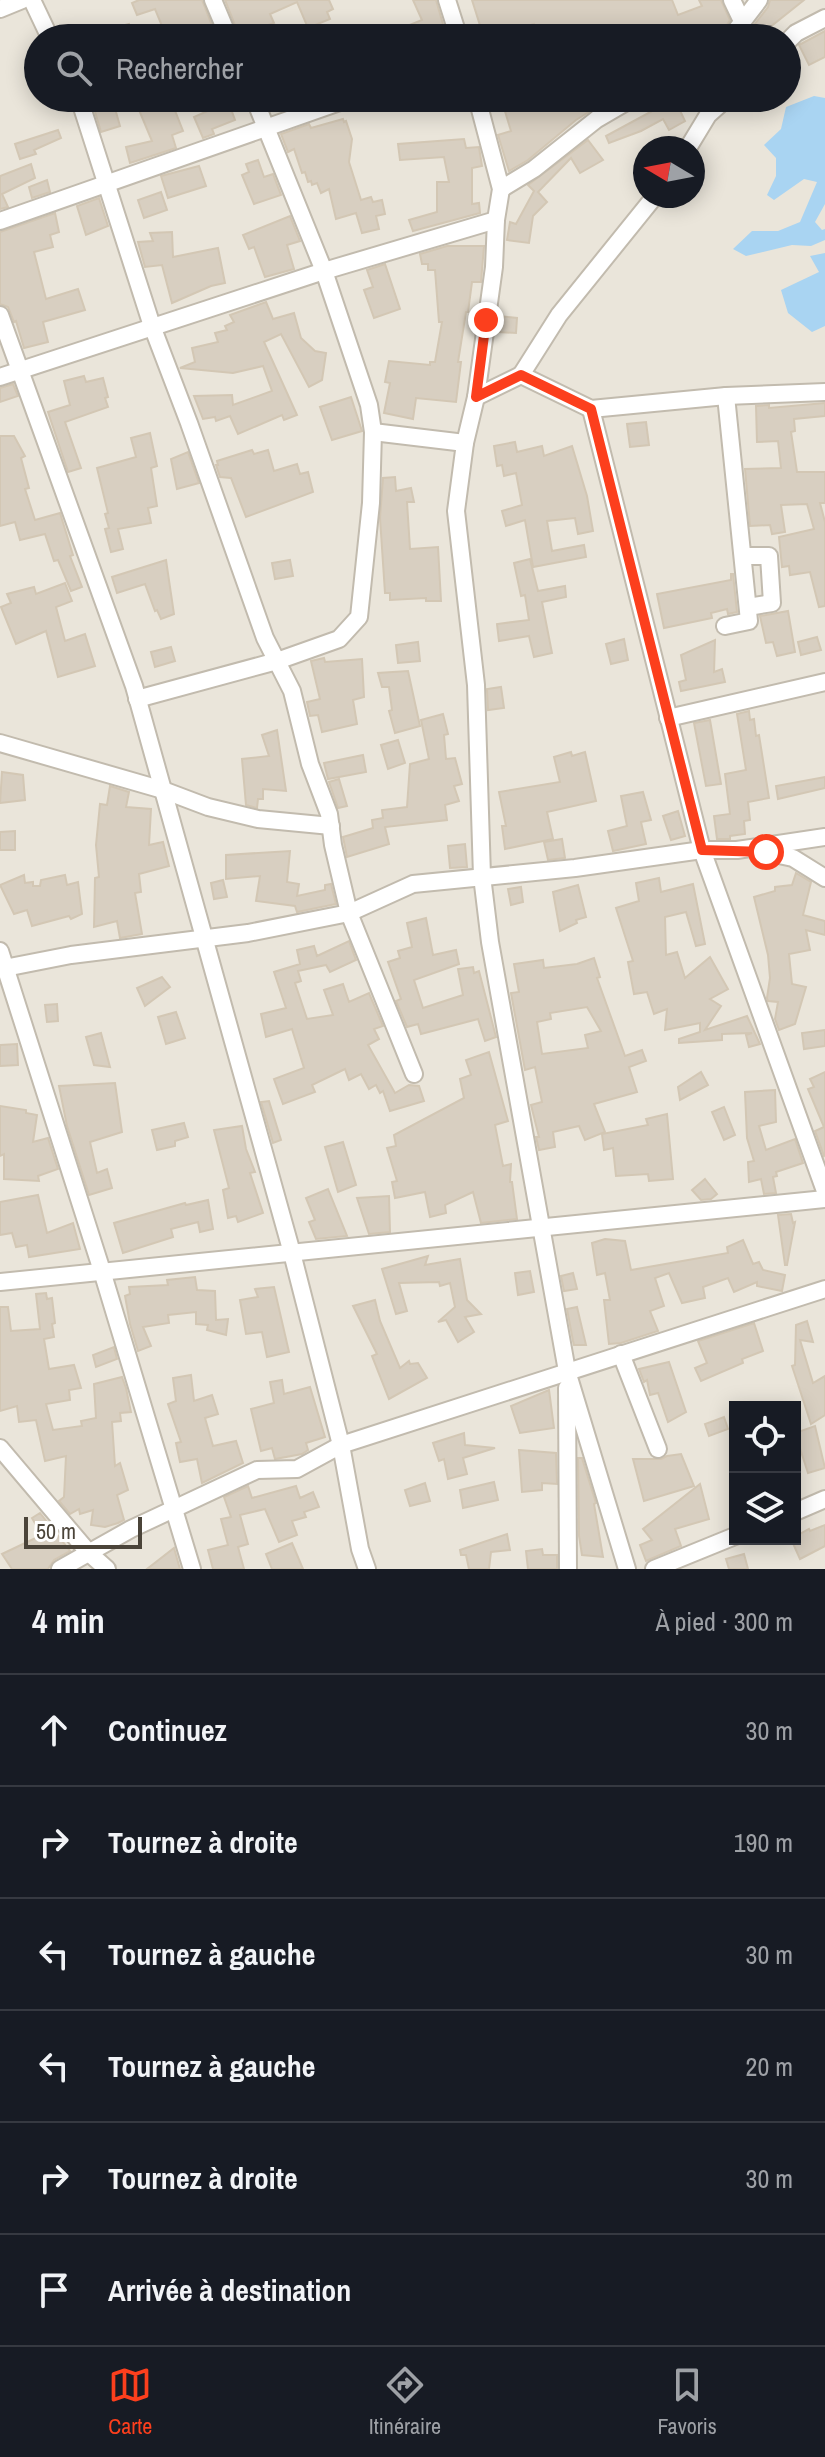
<!DOCTYPE html>
<html lang="fr">
<meta charset="utf-8">
<style>
body{margin:0;font-family:"Archivo Narrow",sans-serif;background:#242831;color:#f1f3f6}
.controls{position:absolute;right:24px;bottom:24px;display:grid;overflow:hidden;border-radius:0px;box-shadow:0 4px 20px #0003}
.controls button{width:72px;height:72px;display:grid;place-items:center;padding:0;border:0;border-bottom:2px solid #363941;background:#171b24;color:#f1f3f6;font:40px sans-serif}
.compass{position:absolute;left:633px;top:136px;width:72px;height:72px;border-radius:50%;background:#171b24;box-shadow:0 4px 20px #0003;rotate:280deg}
.scale{position:absolute;left:24px;bottom:20px;width:118px;box-sizing:border-box;padding-left:8px;border:4px solid #4b4439;border-top:0;font-size:22px;line-height:28px;white-space:nowrap;color:#4b4439;-webkit-text-stroke:6px #fff;paint-order:stroke}
.stop{position:absolute;width:24px;height:24px;margin:-18px;border:6px solid #fc3f1d;border-radius:50%;background:#fff}
.stop.end{background:#fc3f1d;border-color:#fff;box-shadow:0 2px 8px #0008}
.list{margin:0;padding:0;list-style:none}
h2{display:flex;justify-content:space-between;align-items:center;height:104px;margin:0;padding:0 32px;font-size:34px}
h2 small{font-size:26px;font-weight:400;color:#9ea1a6}
.list li{display:grid;grid-template-columns:52px 1fr auto;gap:24px;align-items:center;box-sizing:border-box;height:112px;padding:0 32px;border-top:2px solid #363941}
.list b{display:block;font-size:30px;white-space:nowrap}
.list em{font-size:26px;font-style:normal;color:#9ea1a6}
.icon{flex:none;width:44px;height:44px;fill:none;stroke:currentColor;stroke-width:2;stroke-linecap:round;stroke-linejoin:round}
.map{position:relative;flex:none;width:825px;height:1569px;overflow:hidden}
.search{position:absolute;background:#171b24;box-shadow:0 4px 20px #0003;left:24px;right:24px;top:24px;height:88px;display:flex;align-items:center;gap:20px;box-sizing:border-box;padding:0 28px;border-radius:44px;color:#9ea1a6;font-size:30px}
.sheet{height:776px;background:#171b24}
nav{display:flex;justify-content:space-around;align-items:center;box-sizing:border-box;height:112px;border-top:2px solid #363941;background:#171b24;font-size:22px;color:#9ea1a6}
nav a{display:grid;justify-items:center;gap:4px}
nav .on{color:#fc3f1d}
.map>svg:first-child{display:block}
.residential{fill:#eae5da;fill-rule:evenodd}
.water{fill:#a9d4f2}
.building{fill:#d8cfc1;stroke:#d3c7b4;stroke-width:2;fill-rule:evenodd}
.lines{fill:none;stroke-linecap:round;stroke-linejoin:round}
.minor-casing{stroke:#c2bbae;stroke-width:20}
.minor{stroke:#fff;stroke-width:16}
.route{stroke:#fc3f1d;stroke-width:10}
</style>
<div class="map">
<svg width="825" height="1569" viewBox="0 0 825 1569">
<rect width="100%" height="100%" fill="#f6f3ec"/>
<path class="residential" d="M0 0H825V1569H0ZM38 38H787V98H38ZM645 148H693V196H645ZM735 1407H795V1539H735Z"/>
<g class="water">
<polygon points="814,96 825,98 825,204 815,222 822,230 825,229 825,240 811,246 792,245 746,256 733,249 752,231 778,231 800,222 817,182 804,179 774,200 767,195 776,176 776,158 764,145 781,129 786,107"/>
<polygon points="825,253 825,326 812,332 788,313 781,290 819,272 810,256"/>
</g>
<g class="building">
<polygon points="139,0 202,0 217,38 167,38 155,9 137,15 132,3"/>
<polygon points="225,0 329,0 333,9 327,12 330,19 308,28 297,2 270,14 274,23 239,35"/>
<polygon points="413,0 436,0 447,38 378,38 422,20"/>
<polygon points="472,0 672,0 678,15 702,6 699,0 721,0 730,20 719,38 648,38 643,28 618,35 619,38 539,38 534,24 484,38"/>
<polygon points="770,0 804,0 764,32 769,38 744,38 768,7"/>
<polygon points="129,24 133,38 92,38 91,34"/>
<polygon points="825,31 825,57 809,65 799,45"/>
<polygon points="91,98 108,98 111,106 114,105 120,126 101,132"/>
<polygon points="167,98 170,98 183,131 172,135 176,148 130,163 126,147 152,141 139,110"/>
<polygon points="205,98 243,98 244,103 231,109 235,120 212,129 214,134 203,138 194,117 210,110"/>
<polygon points="501,98 611,98 576,120 528,160 509,171 498,135 511,131"/>
<polygon points="664,98 674,98 685,121 669,130 663,119 641,131 609,143 606,136 656,109 654,105"/>
<polygon points="343,119 344,122 346,121 352,139 349,162 361,200 371,197 373,202 382,200 385,214 376,216 379,229 362,233 356,213 336,219 329,189 321,193 317,183 312,185 311,181 308,182 305,172 302,173 294,149 288,152 281,134 309,124 311,128"/>
<polygon points="58,130 61,138 34,150 36,154 20,159 15,144"/>
<polygon points="464,139 466,148 479,147 482,166 472,168 472,204 479,203 480,213 413,231 409,220 437,212 437,182 449,182 444,157 400,160 398,144"/>
<polygon points="588,140 603,160 580,173 571,158 538,192 547,202 533,216 529,243 507,240 510,222 516,224 534,191 528,185"/>
<polygon points="258,160 264,177 273,174 281,195 254,204 242,175 249,172 246,164"/>
<polygon points="31,164 35,178 2,194 8,207 0,209 0,176"/>
<polygon points="199,166 206,186 168,198 161,176"/>
<polygon points="47,180 50,192 32,198 29,187"/>
<polygon points="161,192 167,210 144,218 138,200"/>
<polygon points="99,198 108,226 86,235 77,206"/>
<polygon points="55,213 59,232 50,235 53,247 34,252 46,299 78,289 85,310 43,322 48,342 24,348 16,321 14,322 8,307 0,304 0,232"/>
<polygon points="290,216 300,241 287,245 294,269 265,277 254,247 249,249 243,235"/>
<polygon points="172,232 173,257 218,248 225,283 211,286 172,303 162,265 145,267 138,242 153,241 150,233"/>
<polygon points="447,246 484,246 481,282 472,282 468,312 466,312 458,362 461,362 456,402 416,398 413,419 384,413 390,383 385,382 389,361 430,365 430,362 435,362 442,322 439,322 435,270 428,270 428,264 422,264 420,254"/>
<polygon points="385,264 400,309 374,318 364,290 373,287 367,270"/>
<polygon points="266,302 273,319 294,313 301,338 315,351 326,353 322,380 309,387 281,334 264,342 297,415 284,420 282,415 238,434 230,416 216,421 215,417 203,419 194,396 232,395 233,405 272,391 263,366 233,373 180,368 195,362 192,348 218,342 215,333 227,330 225,326 234,322 230,315"/>
<polygon points="499,316 517,318 516,333 498,332"/>
<polygon points="84,376 86,382 103,378 108,397 105,398 108,407 65,422 81,468 68,472 48,412 70,405 64,381"/>
<polygon points="13,384 18,396 0,402 0,388"/>
<polygon points="351,397 362,431 332,440 320,407"/>
<polygon points="825,403 825,416 794,419 795,431 791,432 797,472 825,472 825,503 820,503 825,522 825,606 819,607 810,572 790,575 789,566 782,567 779,537 814,529 807,504 781,505 785,532 772,534 770,525 750,526 745,469 781,468 778,441 757,442 756,406 769,405 769,408"/>
<polygon points="646,422 649,445 630,447 627,424"/>
<polygon points="150,433 157,466 151,468 157,506 148,508 151,523 118,529 123,549 111,552 105,529 109,528 105,514 108,513 97,468 136,457 131,438"/>
<polygon points="0,436 14,436 25,456 21,458 29,488 25,489 35,520 60,513 73,555 70,556 82,587 71,591 58,560 54,561 45,534 20,540 15,522 0,526"/>
<polygon points="515,442 517,452 542,446 544,456 572,446 587,496 593,531 578,534 575,518 547,521 552,551 584,545 586,557 533,567 525,520 506,526 502,511 522,505 516,473 504,476 502,465 497,466 494,446"/>
<polygon points="252,450 254,454 268,450 274,471 297,464 300,474 308,472 313,492 246,517 231,478 220,477 216,465 218,465 217,461"/>
<polygon points="188,452 199,483 177,489 171,459"/>
<polygon points="395,477 396,491 411,488 414,502 407,502 410,549 438,547 441,601 426,601 426,598 390,600 390,593 385,593 380,518 383,478"/>
<polygon points="530,559 538,591 565,586 566,597 542,602 552,653 534,657 529,636 499,641 497,624 529,620 525,595 521,596 514,563"/>
<polygon points="166,560 174,614 161,619 157,610 155,611 145,584 117,593 112,577"/>
<polygon points="290,560 293,576 275,579 272,563"/>
<polygon points="731,574 733,574 737,612 728,614 727,609 711,613 712,618 664,628 657,594 731,580"/>
<polygon points="65,583 72,601 56,607 65,641 85,634 95,666 58,677 46,631 16,644 1,607 11,603 7,594 34,587 36,594"/>
<polygon points="788,611 795,652 777,656 773,642 766,643 760,616"/>
<polygon points="817,637 821,650 801,655 798,642"/>
<polygon points="624,639 628,660 611,664 606,644"/>
<polygon points="715,640 714,672 722,669 725,682 681,691 679,682 686,680 681,655"/>
<polygon points="418,642 420,661 398,663 396,645"/>
<polygon points="171,647 175,661 155,667 151,652"/>
<polygon points="324,658 325,662 362,659 364,697 353,700 357,724 322,732 318,715 310,716 307,702 320,699 311,661"/>
<polygon points="408,671 420,726 395,733 389,711 392,710 389,687 382,687 378,673"/>
<polygon points="501,687 504,708 488,710 487,689"/>
<polygon points="749,711 750,720 754,719 756,736 759,735 769,798 748,802 750,820 744,821 745,834 730,836 730,839 717,839 714,816 730,814 725,774 746,770 737,714"/>
<polygon points="443,714 448,734 444,735 446,759 455,758 462,784 454,786 459,801 445,805 447,820 385,827 389,844 347,857 343,837 373,828 372,820 383,818 382,810 407,807 410,764 429,759 421,720"/>
<polygon points="710,720 721,784 706,786 694,723"/>
<polygon points="277,730 286,791 263,789 263,799 258,799 257,808 246,805 242,759 269,756 262,735"/>
<polygon points="398,740 405,763 388,769 381,745"/>
<polygon points="571,752 572,756 585,752 596,801 547,812 553,839 505,849 502,826 506,826 499,792 560,782 554,757"/>
<polygon points="363,755 366,772 328,779 324,763"/>
<polygon points="2,772 23,775 25,800 0,803"/>
<polygon points="825,777 825,788 778,799 776,786"/>
<polygon points="339,779 347,806 338,808 329,782"/>
<polygon points="110,786 129,792 126,807 151,809 149,845 163,842 169,866 139,874 141,892 135,893 142,934 120,938 117,921 94,927 95,878 99,877 96,845 100,804 107,805"/>
<polygon points="643,792 651,820 641,822 646,844 613,851 608,831 627,826 621,796"/>
<polygon points="678,811 685,836 671,840 663,816"/>
<polygon points="15,831 15,850 0,850 0,832"/>
<polygon points="562,839 565,858 548,860 544,842"/>
<polygon points="465,844 467,867 450,868 448,846"/>
<polygon points="290,851 287,882 299,884 297,896 325,890 325,885 331,884 336,904 297,912 295,906 256,901 260,876 226,879 226,855"/>
<polygon points="796,873 811,882 803,915 825,921 825,935 806,930 810,950 789,954 792,984 806,987 795,1024 779,1030 775,1019 778,1002 768,1001 767,998 770,978 768,955 754,897 775,891 775,887 792,885"/>
<polygon points="24,875 25,883 33,882 33,886 40,886 41,880 65,875 67,885 78,882 82,914 71,919 69,916 32,926 27,910 14,914 0,885"/>
<polygon points="659,878 661,892 693,884 705,944 696,946 686,912 665,917 666,955 677,952 685,978 710,957 728,989 710,999 721,1006 705,1030 747,1016 760,1044 749,1047 746,1035 752,1033 722,1034 722,1040 679,1043 679,1039 700,1032 700,1023 665,1030 667,1009 654,1014 647,992 634,994 628,962 633,961 616,908 639,901 636,883"/>
<polygon points="223,880 227,897 214,899 211,883"/>
<polygon points="578,885 586,917 576,920 577,923 560,931 553,892"/>
<polygon points="521,887 523,902 511,905 508,889"/>
<polygon points="426,918 433,955 456,950 459,964 414,980 423,1008 463,995 458,969 473,967 474,973 479,971 496,1037 485,1041 478,1019 421,1034 418,1024 407,1027 396,1001 401,999 388,962 400,958 398,951 412,947 407,923"/>
<polygon points="349,941 356,960 330,972 326,965 298,971 301,981 295,983 307,1019 333,1015 324,990 343,984 349,1002 369,993 383,1026 374,1029 379,1039 368,1045 395,1093 409,1085 419,1086 424,1101 390,1111 383,1091 380,1093 376,1085 369,1089 361,1074 349,1080 345,1069 312,1085 315,1092 283,1104 274,1079 304,1068 292,1029 266,1037 261,1014 286,1008 274,972 300,964 297,950 314,946 317,956"/>
<path d="M594 958 600 977 597 978 625 1056 642 1050 646 1061 629 1067 637 1092 594 1104 605 1132 585 1140 579 1126 553 1132 555 1147 539 1150 536 1137H539L531 1105 542 1102 535 1067 525 1070 511 993 519 992 514 964 543 960 544 968 577 964ZM587 1007 601 1031 585 1035 588 1048 542 1054 537 1022 551 1019 550 1013Z"/>
<polygon points="162,977 170,987 145,1006 137,988"/>
<polygon points="57,1004 58,1021 47,1022 45,1005"/>
<polygon points="176,1012 185,1038 166,1044 158,1017"/>
<polygon points="825,1030 825,1046 804,1049 802,1033"/>
<polygon points="101,1033 110,1067 94,1065 86,1037"/>
<polygon points="17,1044 18,1065 0,1066 0,1045"/>
<polygon points="489,1052 508,1121 495,1125 503,1166 511,1164 510,1182 512,1182 517,1219 481,1223 473,1192 445,1205 446,1213 430,1217 425,1192 395,1198 392,1182 397,1181 387,1148 396,1146 394,1135 464,1098 460,1079 471,1075 466,1060"/>
<polygon points="701,1072 708,1085 680,1100 678,1087"/>
<polygon points="825,1072 825,1155 824,1156 815,1131 824,1127 808,1089 814,1087 810,1079"/>
<polygon points="115,1083 122,1132 90,1142 97,1173 107,1169 112,1188 89,1195 67,1126 59,1086"/>
<polygon points="775,1090 776,1122 759,1126 766,1150 795,1139 803,1163 776,1172 777,1176 773,1177 776,1193 764,1194 761,1179 749,1182 748,1162 754,1161 747,1138 745,1092"/>
<polygon points="269,1101 281,1140 273,1143 261,1102"/>
<polygon points="0,1106 26,1110 26,1113 37,1115 33,1142 48,1138 58,1169 38,1176 39,1181 4,1179 4,1154 0,1156"/>
<polygon points="724,1107 735,1135 724,1140 712,1112"/>
<polygon points="667,1114 673,1179 649,1181 648,1174 616,1176 613,1148 604,1150 602,1134 648,1125 646,1119"/>
<polygon points="184,1123 188,1137 175,1141 175,1146 157,1150 152,1130"/>
<polygon points="242,1126 246,1149 255,1172 250,1173 263,1213 238,1222 236,1216 228,1218 223,1190 229,1188 214,1130"/>
<polygon points="343,1142 356,1185 338,1192 325,1147"/>
<polygon points="705,1179 717,1194 711,1199 701,1200 692,1190"/>
<polygon points="328,1189 347,1236 316,1239 309,1222 315,1220 306,1198"/>
<polygon points="38,1195 47,1233 73,1223 80,1249 29,1257 27,1245 16,1247 12,1233 0,1235 0,1202"/>
<polygon points="389,1196 390,1232 369,1234 357,1198"/>
<polygon points="208,1200 213,1229 200,1232 198,1222 171,1229 173,1237 123,1253 114,1223 185,1203 186,1205"/>
<polygon points="791,1214 793,1223 795,1222 787,1265 785,1265 778,1215"/>
<polygon points="605,1239 625,1241 631,1270 728,1253 727,1247 743,1240 753,1264 759,1262 763,1270 785,1275 782,1291 757,1286 757,1282 734,1292 728,1278 703,1287 705,1298 682,1303 669,1273 655,1278 664,1306 650,1311 658,1331 621,1343 609,1344 604,1300 610,1300 605,1273 597,1275 592,1243"/>
<polygon points="428,1256 425,1265 460,1259 467,1300 481,1314 465,1317 474,1332 458,1342 446,1320 438,1322 455,1307 450,1283 440,1286 439,1282 399,1283 407,1311 396,1314 382,1269"/>
<polygon points="530,1271 534,1292 518,1295 515,1273"/>
<polygon points="573,1273 577,1289 564,1291 561,1276"/>
<polygon points="195,1277 197,1290 215,1291 216,1320 228,1319 226,1335 207,1330 208,1325 196,1324 196,1312 168,1315 169,1323 143,1327 151,1346 138,1351 130,1324 125,1296 130,1294 129,1287 168,1285 167,1280"/>
<polygon points="274,1287 289,1352 267,1357 262,1332 246,1334 240,1300 258,1297 255,1289"/>
<polygon points="46,1293 47,1299 52,1298 55,1323 52,1324 54,1337 44,1339 49,1369 74,1365 81,1388 69,1390 70,1400 46,1404 53,1430 82,1426 81,1421 96,1418 94,1384 122,1377 126,1388 131,1412 120,1413 121,1421 112,1422 115,1466 120,1463 128,1490 117,1495 124,1520 118,1523 105,1527 91,1525 93,1510 80,1514 79,1509 70,1514 59,1501 64,1497 66,1456 45,1461 36,1420 19,1422 17,1406 0,1411 0,1307 8,1307 11,1331 40,1329 36,1294"/>
<polygon points="375,1300 380,1321 400,1368 409,1361 410,1364 418,1363 427,1378 389,1399 372,1356 377,1354 353,1306"/>
<polygon points="577,1307 586,1345 574,1345 573,1341 567,1309"/>
<polygon points="807,1321 813,1342 800,1340 813,1383 825,1376 825,1415 811,1424 792,1366 795,1365 796,1325"/>
<polygon points="754,1323 763,1351 742,1359 743,1363 701,1381 695,1368 707,1363 698,1341"/>
<polygon points="114,1347 117,1359 96,1367 93,1355"/>
<polygon points="669,1362 686,1412 668,1422 658,1393 650,1395 647,1380 644,1382 639,1369"/>
<polygon points="191,1375 194,1401 212,1395 218,1414 205,1418 213,1446 236,1441 243,1463 202,1483 197,1459 180,1462 176,1443 181,1442 168,1404 176,1401 173,1378"/>
<polygon points="282,1380 284,1394 310,1387 325,1437 306,1443 308,1450 302,1454 275,1459 272,1448 261,1451 251,1409 274,1403 270,1382"/>
<polygon points="549,1390 554,1428 520,1433 511,1406"/>
<polygon points="724,1417 728,1429 709,1436 705,1424"/>
<polygon points="815,1426 825,1468 808,1473 795,1433"/>
<polygon points="464,1433 465,1445 495,1448 463,1458 467,1474 448,1479 444,1459 439,1461 433,1443"/>
<polygon points="519,1450 556,1453 557,1484 542,1483 542,1490 522,1492"/>
<polygon points="681,1454 694,1486 644,1501 633,1459 661,1459 667,1456"/>
<polygon points="578,1458 582,1458 596,1503 594,1504 603,1557 582,1555 579,1536"/>
<polygon points="494,1482 498,1500 463,1508 460,1490"/>
<polygon points="425,1483 430,1501 410,1506 405,1490"/>
<polygon points="700,1484 709,1519 675,1529 681,1546 646,1561 640,1545 652,1540 643,1529"/>
<polygon points="248,1486 252,1498 296,1486 300,1498 313,1492 319,1507 304,1512 306,1517 292,1521 297,1535 279,1542 265,1509 240,1515 248,1544 238,1547 244,1569 213,1569 208,1550 228,1545 221,1519 231,1517 224,1497"/>
<polygon points="40,1513 70,1551 54,1560 48,1569 12,1569 2,1554 42,1535 32,1518"/>
<polygon points="825,1525 825,1546 800,1559 791,1539 809,1529 810,1531"/>
<polygon points="507,1534 510,1550 491,1552 489,1569 469,1569 466,1555 461,1555 460,1550"/>
<polygon points="292,1543 303,1569 272,1569 266,1554"/>
<polygon points="174,1548 180,1569 147,1569"/>
<polygon points="542,1549 543,1555 557,1555 557,1569 528,1569 526,1551"/>
<polygon points="744,1554 748,1569 729,1569 726,1559"/>
</g>
<g class="lines">
<defs>
<g id="minor">
<polyline points="32,0 50,38"/>
<polyline points="213,0 229,38"/>
<polyline points="447,0 459,38"/>
<polyline points="732,0 742,21"/>
<polyline points="0,9 22,0"/>
<polyline points="730,38 759,0"/>
<polyline points="787,42 796,33 825,18"/>
<polyline points="79,98 152,326 189,423 265,638 292,691 310,764 329,814 333,845 349,913 414,1074"/>
<polyline points="477,98 501,189 496,220 494,267 476,397 465,443 456,511 476,685 482,876 490,942 567,1371 627,1569"/>
<polyline points="688,148 708,115 727,98"/>
<polyline points="501,189 534,169 597,119 633,98"/>
<polyline points="0,221 351,98"/>
<polyline points="0,315 134,686 292,1253 341,1445 360,1549 367,1569"/>
<polyline points="521,375 559,315 655,196"/>
<polyline points="0,377 324,271 496,220"/>
<polyline points="476,397 521,375 591,409 726,396 825,392"/>
<polyline points="591,409 702,850 825,1191"/>
<polyline points="373,432 465,443"/>
<polyline points="743,556 769,556 772,603 748,607"/>
<polyline points="725,626 749,621 726,396"/>
<polyline points="137,699 277,661 339,639 359,617 371,503 373,432 369,405 324,271 254,98"/>
<polyline points="668,718 825,682"/>
<polyline points="0,743 163,790 208,807 258,819 331,826"/>
<polyline points="761,851 793,858 825,878"/>
<polyline points="0,951 102,1271 192,1569"/>
<polyline points="0,969 71,955 248,933 349,913 413,884 575,868 702,850 737,850 825,837"/>
<polyline points="0,1282 825,1199"/>
<polyline points="621,1354 658,1449"/>
<polyline points="567,1388 568,1569"/>
<polyline points="0,1448 89,1553 107,1569"/>
<polyline points="795,1512 825,1499"/>
<polyline points="60,1569 131,1529 257,1470 297,1469 341,1445 825,1289"/>
<polyline points="654,1569 735,1536"/>
</g>
</defs>
<use href="#minor" class="minor-casing"/>
<use href="#minor" class="minor"/>
</g>
<g class="lines">
<polyline class="route" points="486,320 476,397 521,375 591,409 702,850 766,852"/>
</g>
</svg>
<div class="controls">
<button><svg class="icon" aria-label="locate" viewBox="0 0 24 24"><circle cx="12" cy="12" r="6"/><path d="M12 2v4M12 18v4M2 12h4M18 12h4"/></svg></button>
<button><svg class="icon" aria-label="layers" viewBox="0 0 24 24"><path d="M12 4l9 5-9 5-9-5zM3 14l9 5 9-5"/></svg></button>
</div>
<svg class="compass" viewBox="-18 -18 36 36"><path d="M0-13l5 13h-10z" fill="#e53935"/><path d="M0 13l5-13h-10z" fill="#9ea1a6"/></svg>
<div class="scale">50 m</div>
<div class="stop" style="left:766px;top:852px"></div>
<div class="stop end" style="left:486px;top:320px"></div>
<div class="search"><svg class="icon" aria-label="search" viewBox="0 0 24 24"><circle cx="10" cy="10" r="6"/><path d="M15 15l6 6"/></svg>Rechercher</div>
</div>
<section class="sheet">
<h2>4 min<small>À pied · 300 m</small></h2>
<ul class="list">
<li><svg class="icon" aria-label="ahead" viewBox="0 0 24 24"><path d="M12 20V5M6 11l6-6 6 6"/></svg><div><b>Continuez</b></div><em>30 m</em></li>
<li><svg class="icon" aria-label="right" viewBox="0 0 24 24"><path d="M7 20v-9h11M14 6l5 5-5 5"/></svg><div><b>Tournez à droite</b></div><em>190 m</em></li>
<li><svg class="icon" aria-label="left" viewBox="0 0 24 24"><path d="M17 20v-9H6M10 6l-5 5 5 5"/></svg><div><b>Tournez à gauche</b></div><em>30 m</em></li>
<li><svg class="icon" aria-label="left" viewBox="0 0 24 24"><path d="M17 20v-9H6M10 6l-5 5 5 5"/></svg><div><b>Tournez à gauche</b></div><em>20 m</em></li>
<li><svg class="icon" aria-label="right" viewBox="0 0 24 24"><path d="M7 20v-9h11M14 6l5 5-5 5"/></svg><div><b>Tournez à droite</b></div><em>30 m</em></li>
<li><svg class="icon" aria-label="arrive" viewBox="0 0 24 24"><path d="M6 21V4h12l-3 4 3 4H6"/></svg><div><b>Arrivée à destination</b></div></li>
</ul>
</section>
<nav>
<a class="on"><svg class="icon" aria-label="map" viewBox="0 0 24 24"><path d="M3 6l6-2 6 2 6-2v14l-6 2-6-2-6 2zM9 4v14M15 6v14"/></svg>Carte</a>
<a><svg class="icon" aria-label="directions" viewBox="0 0 24 24"><path d="M12 3l9 9-9 9-9-9zM9 14v-3h6M13 9l2 2-2 2"/></svg>Itinéraire</a>
<a><svg class="icon" aria-label="saved" viewBox="0 0 24 24"><path d="M7 4h10v16l-5-4-5 4z"/></svg>Favoris</a>
</nav>
